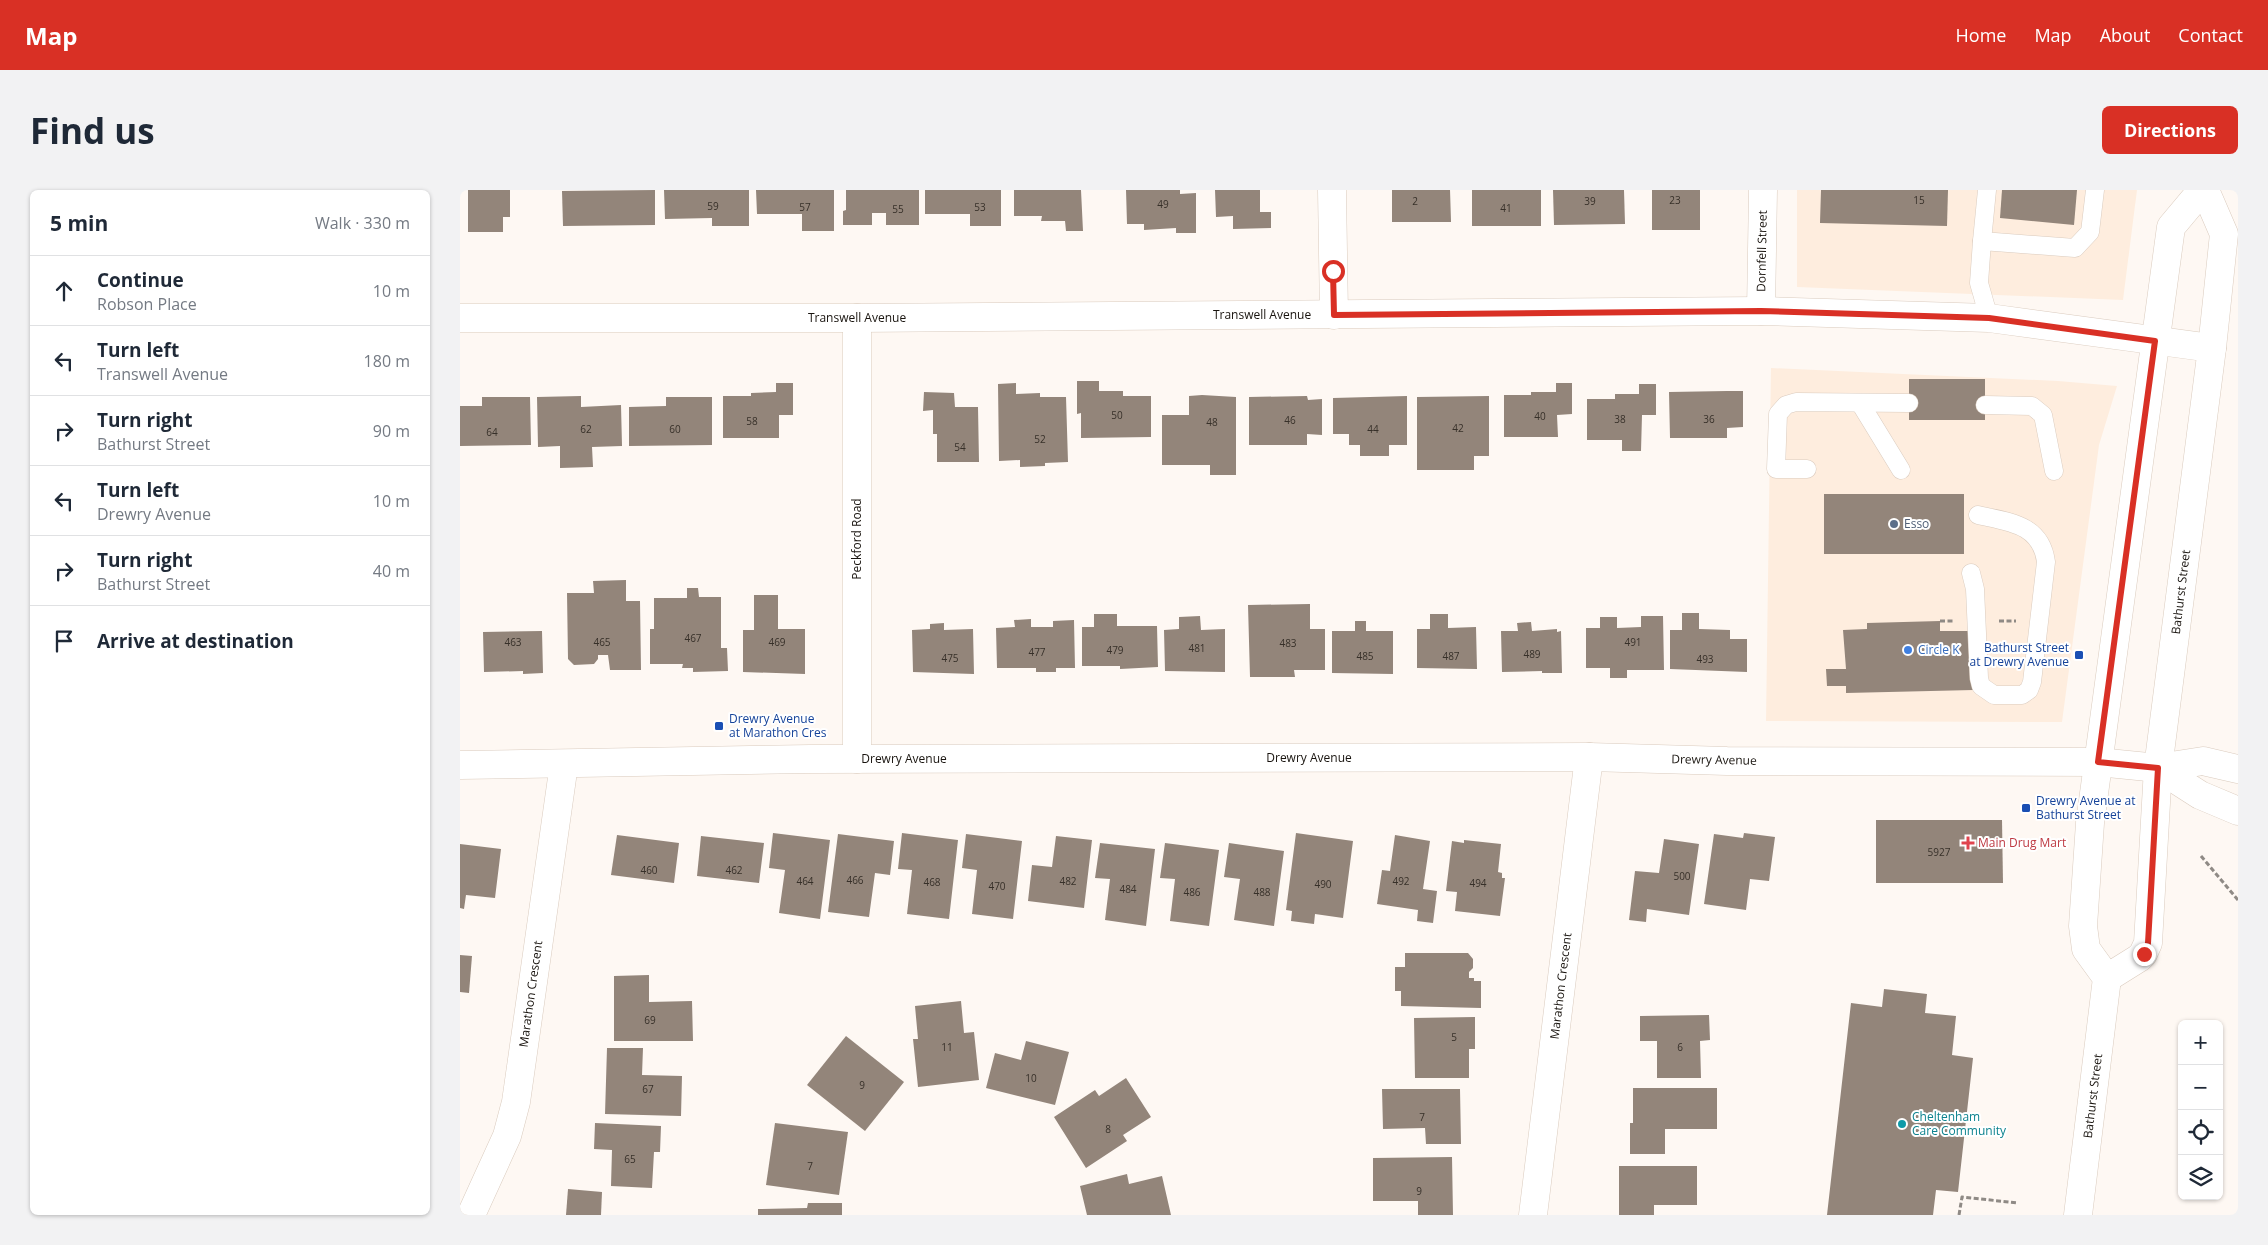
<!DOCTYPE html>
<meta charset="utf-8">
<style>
body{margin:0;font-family:"Open Sans",sans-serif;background:#f2f2f3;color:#1f2937}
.controls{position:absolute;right:15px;bottom:15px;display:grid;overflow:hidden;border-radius:8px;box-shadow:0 1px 4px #0004}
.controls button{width:45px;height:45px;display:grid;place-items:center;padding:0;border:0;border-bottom:1px solid #e0e1e3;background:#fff;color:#1f2937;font:25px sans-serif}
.stop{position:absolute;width:15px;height:15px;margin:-11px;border:4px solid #d93025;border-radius:50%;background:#fff}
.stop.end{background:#d93025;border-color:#fff;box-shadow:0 1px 5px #0008}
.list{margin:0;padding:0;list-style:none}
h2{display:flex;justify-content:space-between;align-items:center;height:65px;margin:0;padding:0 20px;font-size:21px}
h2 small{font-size:16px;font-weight:400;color:#747a83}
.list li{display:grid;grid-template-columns:32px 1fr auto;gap:15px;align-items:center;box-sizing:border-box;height:70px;padding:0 20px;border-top:1px solid #e0e1e3}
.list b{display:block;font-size:19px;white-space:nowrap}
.list p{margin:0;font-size:16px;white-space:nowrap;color:#747a83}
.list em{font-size:16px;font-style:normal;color:#747a83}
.icon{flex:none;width:28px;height:28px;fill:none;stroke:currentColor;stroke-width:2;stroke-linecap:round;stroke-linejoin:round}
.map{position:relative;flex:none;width:1778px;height:1025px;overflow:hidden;border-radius:8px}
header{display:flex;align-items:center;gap:30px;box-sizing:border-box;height:70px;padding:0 25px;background:#d93025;color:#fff}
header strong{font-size:24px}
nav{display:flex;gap:28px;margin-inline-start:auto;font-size:18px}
.intro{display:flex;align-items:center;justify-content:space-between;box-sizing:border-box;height:120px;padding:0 30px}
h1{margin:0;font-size:35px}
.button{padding:12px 22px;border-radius:8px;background:#d93025;color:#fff;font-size:18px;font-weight:700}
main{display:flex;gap:30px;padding:0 30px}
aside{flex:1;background:#fff;border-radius:8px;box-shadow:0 1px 4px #0004}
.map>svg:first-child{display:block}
.built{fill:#feedde}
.building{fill:#93857a}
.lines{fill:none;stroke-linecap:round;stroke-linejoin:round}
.service-casing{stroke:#dacbbe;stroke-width:19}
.minor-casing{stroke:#dacbbe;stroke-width:29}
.tertiary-casing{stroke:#dacbbe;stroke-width:29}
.secondary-casing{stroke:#dacbbe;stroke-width:29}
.path{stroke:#8f8a85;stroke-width:3;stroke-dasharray:5 2.5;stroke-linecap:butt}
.service{stroke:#fff;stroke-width:18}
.minor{stroke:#fff;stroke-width:28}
.tertiary{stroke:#fff;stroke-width:28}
.secondary{stroke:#fff;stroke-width:28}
.route{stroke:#d93025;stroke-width:6}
.service-dot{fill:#5c6f8a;stroke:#fff;stroke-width:2}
.shop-dot{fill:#3f7fe0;stroke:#fff;stroke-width:2}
.transit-dot{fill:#1a4fb4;stroke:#fff;stroke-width:2}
.health-dot{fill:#e0444e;stroke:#fff;stroke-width:2}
.culture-dot{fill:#0f9aa8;stroke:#fff;stroke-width:2}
.labels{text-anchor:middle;stroke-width:4;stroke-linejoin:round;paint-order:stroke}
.number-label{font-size:10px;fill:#373029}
.street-label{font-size:12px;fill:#18130e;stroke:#fff}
.service-label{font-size:12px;fill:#4e5e75;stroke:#fff;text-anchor:start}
.transit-label{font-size:12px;fill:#164399;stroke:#fff;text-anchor:start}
.shop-label{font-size:12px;fill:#366cbe;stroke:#fff;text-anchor:start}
.health-label{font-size:12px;fill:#be3a42;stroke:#fff;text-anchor:start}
.culture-label{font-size:12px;fill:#0d838f;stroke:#fff;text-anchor:start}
</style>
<header>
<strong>Map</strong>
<nav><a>Home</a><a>Map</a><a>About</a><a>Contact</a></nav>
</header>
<div class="intro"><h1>Find us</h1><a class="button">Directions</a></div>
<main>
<aside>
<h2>5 min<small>Walk · 330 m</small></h2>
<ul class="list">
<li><svg class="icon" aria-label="ahead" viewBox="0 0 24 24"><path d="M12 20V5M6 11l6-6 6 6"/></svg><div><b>Continue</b><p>Robson Place</p></div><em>10 m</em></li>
<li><svg class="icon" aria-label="left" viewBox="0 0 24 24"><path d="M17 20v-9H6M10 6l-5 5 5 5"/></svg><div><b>Turn left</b><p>Transwell Avenue</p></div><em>180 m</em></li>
<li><svg class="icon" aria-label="right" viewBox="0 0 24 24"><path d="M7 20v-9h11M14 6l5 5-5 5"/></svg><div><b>Turn right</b><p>Bathurst Street</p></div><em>90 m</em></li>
<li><svg class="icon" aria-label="left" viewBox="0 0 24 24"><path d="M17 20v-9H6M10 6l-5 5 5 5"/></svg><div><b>Turn left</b><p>Drewry Avenue</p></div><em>10 m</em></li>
<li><svg class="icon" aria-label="right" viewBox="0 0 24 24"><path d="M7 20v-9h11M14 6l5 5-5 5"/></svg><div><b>Turn right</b><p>Bathurst Street</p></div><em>40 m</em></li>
<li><svg class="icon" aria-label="arrive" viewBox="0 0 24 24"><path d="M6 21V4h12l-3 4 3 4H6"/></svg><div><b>Arrive at destination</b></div></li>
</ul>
</aside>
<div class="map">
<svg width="1778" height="1025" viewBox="0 0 1778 1025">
<rect width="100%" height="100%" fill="#fef8f3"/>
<g class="built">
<polygon points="1337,0 1677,0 1663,110 1337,97"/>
<polygon points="1311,178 1598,191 1657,196 1639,255 1602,532 1306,531"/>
</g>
<g class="building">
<polygon points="8,0 50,0 50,27 43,27 43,42 8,42"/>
<polygon points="195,0 195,35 103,36 102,1"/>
<polygon points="204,0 289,0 289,36 252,36 252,28 205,29"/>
<polygon points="296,0 374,0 374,41 342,41 342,24 297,24"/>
<polygon points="386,0 459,0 459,35 426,35 426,23 412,23 412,35 383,35 383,21 386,20"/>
<polygon points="465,0 541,0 541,36 510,36 510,24 465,24"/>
<polygon points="554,0 621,0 623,41 606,41 605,31 581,31 582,26 554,26"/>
<polygon points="666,0 720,0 720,4 736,3 736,43 716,43 716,38 684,40 684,34 667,34"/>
<polygon points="755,0 800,0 800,22 811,22 811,38 773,39 773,26 756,27"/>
<polygon points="932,0 990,0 991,32 932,32"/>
<rect x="1012" y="0" width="69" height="36"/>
<polygon points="1093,0 1164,0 1165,34 1094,35"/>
<rect x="1192" y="0" width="48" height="40"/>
<polygon points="1361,0 1488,0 1487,36 1360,33"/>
<polygon points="1542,0 1617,0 1614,35 1540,28"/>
<rect x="1449" y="189" width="76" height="41"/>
<polygon points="617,191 639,191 639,201 663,201 663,206 691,206 691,247 621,248 621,223 617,224"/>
<polygon points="316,193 333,193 333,225 319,225 319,248 263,248 263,206 291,206 291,203 316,202"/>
<polygon points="556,193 556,204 580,203 580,207 606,207 608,272 585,273 585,276 560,277 560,270 539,271 538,194"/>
<polygon points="1096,193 1112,193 1112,224 1097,225 1098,247 1044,247 1044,205 1071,205 1071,202 1096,202"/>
<polygon points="1179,194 1196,194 1196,225 1182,225 1181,261 1162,261 1162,250 1127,250 1127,209 1155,209 1155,204 1179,204"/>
<polygon points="1267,201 1283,201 1283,237 1267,238 1267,248 1210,248 1209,202"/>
<polygon points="464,202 494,203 495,217 518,217 519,272 477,272 477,244 473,244 473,220 463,221"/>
<polygon points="742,205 776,207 776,285 750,285 750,275 702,275 702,225 729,225 729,206"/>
<polygon points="121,206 121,217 161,215 162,256 132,257 133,277 100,278 100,256 78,257 77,207"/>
<polygon points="847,206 848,210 862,209 862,245 847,244 847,255 789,255 789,207"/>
<polygon points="947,206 947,255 929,255 929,266 900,266 900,255 889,255 889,244 873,244 873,208"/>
<polygon points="1029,206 1029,266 1014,266 1014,280 957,280 957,207"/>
<polygon points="22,207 70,207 71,255 0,256 0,216 22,216"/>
<polygon points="206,207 252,207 252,255 169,256 169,217 206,216"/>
<rect x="1364" y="304" width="140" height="60"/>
<polygon points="166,390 166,411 180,411 181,480 150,480 148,465 138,465 138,469 134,474 114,475 108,469 107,403 134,403 133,391"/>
<polygon points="227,398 238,398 239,407 261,407 261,458 267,458 268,481 233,482 233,478 222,478 223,474 190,474 190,439 194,439 194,408 227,408"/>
<polygon points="294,405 318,405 318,439 345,439 345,484 283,482 283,440 294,440"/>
<polygon points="850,414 850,439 865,439 865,480 834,480 835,487 790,487 788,415"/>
<polygon points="1222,423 1239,423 1239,439 1270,440 1270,449 1287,449 1287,482 1210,479 1210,440 1222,440"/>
<polygon points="634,424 657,424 657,436 697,436 698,477 660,479 660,476 622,476 622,437 634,437"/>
<polygon points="970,424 988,424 988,438 1016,437 1017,479 957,478 957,439 970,439"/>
<polygon points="740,426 741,440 765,439 765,482 705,481 704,440 719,439 719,427"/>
<polygon points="1181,426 1203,426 1204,480 1167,480 1167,488 1150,488 1150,478 1126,478 1126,438 1140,438 1140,427 1157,427 1157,438 1181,437"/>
<polygon points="571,429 571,437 593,437 593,431 614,430 615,478 596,478 596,482 576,482 576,478 537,478 536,438 555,437 554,430"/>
<polygon points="895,431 906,431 906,441 933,441 933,484 872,483 872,441 895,441"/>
<polygon points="1480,431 1480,441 1512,441 1513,500 1386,503 1386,496 1367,496 1366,479 1386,479 1383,440 1407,439 1407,433"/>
<polygon points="1071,432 1072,441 1097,439 1097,442 1101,441 1102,483 1082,483 1082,481 1042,482 1041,441 1058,441 1057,433"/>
<polygon points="484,433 484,440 513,439 514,484 453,482 452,440 470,439 470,434"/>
<polygon points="82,441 83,483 63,484 63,481 24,482 23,442"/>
<polygon points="1416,630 1542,630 1543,693 1416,693"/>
<polygon points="313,643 370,650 360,729 319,723 325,680 309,678"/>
<polygon points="442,643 498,650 489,729 447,724 452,680 438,679"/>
<polygon points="836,643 893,651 883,728 855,724 854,734 831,731 832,721 826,720"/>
<polygon points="1284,643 1315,647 1309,691 1290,689 1286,720 1244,714 1254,644 1283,648"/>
<polygon points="378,644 434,651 430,685 415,683 409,727 368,722"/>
<polygon points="506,644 562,651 553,729 512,724 517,680 502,678"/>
<polygon points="157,645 219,653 214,693 151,685"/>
<polygon points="935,645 970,651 963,699 977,701 973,733 957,731 958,720 917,714 922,680 930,681"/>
<polygon points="241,646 304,653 299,693 237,686"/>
<polygon points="596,646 632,650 624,718 568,711 572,675 592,677"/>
<polygon points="1204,649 1239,654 1229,725 1187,719 1186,732 1169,730 1175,681 1199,683"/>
<polygon points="1004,650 1041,654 1038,682 1042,683 1042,688 1045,688 1040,726 995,721 997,702 986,701 992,651 1004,653"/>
<polygon points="640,653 695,659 686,736 645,730 650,689 635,688"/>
<polygon points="705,653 759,660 749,736 710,731 715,689 700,688"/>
<polygon points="769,653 824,661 814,736 774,730 780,689 764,687"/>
<polygon points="0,654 41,659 35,708 6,705 4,719 0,718"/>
<polygon points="945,763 1008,763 1013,769 1013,778 1009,782 1009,788 1014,788 1014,791 1021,791 1021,818 941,816 941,801 935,801 935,777 945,777"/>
<polygon points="0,765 12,766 9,803 0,802"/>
<polygon points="189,785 189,812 232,811 233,851 154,851 154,786"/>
<polygon points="1424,799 1467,804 1465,823 1496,826 1492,865 1513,868 1498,1002 1476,1000 1473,1025 1367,1025 1391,813 1422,817"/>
<polygon points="501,811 504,843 514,842 519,890 458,897 453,849 458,849 455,816"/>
<polygon points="1249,825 1250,850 1240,851 1241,888 1197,888 1197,851 1180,851 1180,826"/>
<polygon points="1015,827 1015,859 1009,859 1009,888 955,888 954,828"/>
<polygon points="386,846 444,892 405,941 347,895"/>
<polygon points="566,851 609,862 595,915 526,898 535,863 561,870"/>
<polygon points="147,858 183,858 182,885 222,886 221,926 145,924"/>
<polygon points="666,888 691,927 663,945 667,951 626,978 594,927 635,900 639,906"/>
<polygon points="1173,898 1257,898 1257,939 1205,939 1205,964 1170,964 1170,933 1173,933"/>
<polygon points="922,899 1000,899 1001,954 966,954 965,938 923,939"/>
<polygon points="135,933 201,936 200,962 194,962 192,998 151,996 152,960 134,959"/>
<polygon points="315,933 388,942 379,1005 306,995"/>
<polygon points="992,967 993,1025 958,1025 958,1011 913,1011 913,968"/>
<polygon points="1159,976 1237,976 1237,1015 1194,1015 1194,1025 1159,1025"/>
<polygon points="667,984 669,994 702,986 711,1025 627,1025 620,996"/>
<polygon points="108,999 142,1002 141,1025 106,1025"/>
<polygon points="348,1013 382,1013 382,1025 298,1025 298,1019 347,1018"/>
</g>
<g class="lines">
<defs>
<g id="service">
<polyline points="1522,51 1527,0"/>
<polyline points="1529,128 1519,93 1522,51 1615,58 1630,42 1635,0"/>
<polyline points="1400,213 1441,280"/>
<polyline points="1525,215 1572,216 1583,225 1594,281"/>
<polyline points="1347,279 1316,279 1318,224 1326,215 1336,212 1449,213"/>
<path d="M1511 383 1515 399 1519 488 1521 496 1534 505H1562L1569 500 1572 492 1586 372C1581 334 1549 332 1518 325"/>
</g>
<g id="minor">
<polyline points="872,0 874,125"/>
<polyline points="1301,121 1303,0"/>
<polyline points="0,128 397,128 1301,121 1529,128 1752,158"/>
<polyline points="397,569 397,128"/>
<polyline points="1698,578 1740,605 1778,621"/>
<polyline points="1698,578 1743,571 1778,579"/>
<polyline points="11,1025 47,946 56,912 104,574"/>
<polyline points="1073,1025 1129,567"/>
</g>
<polyline id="tertiary" points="0,575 351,569 1129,567 1267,571 1638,572 1698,578"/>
<g id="secondary">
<polyline points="1647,788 1679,768 1683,764 1688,753 1698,578 1752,158 1764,44 1745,0"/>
<polyline points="1618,1025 1647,788 1626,759 1623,736 1630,633 1711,37 1742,0"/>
</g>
</defs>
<use href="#service" class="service-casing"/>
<use href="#minor" class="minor-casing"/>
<use href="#tertiary" class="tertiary-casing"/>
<use href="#secondary" class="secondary-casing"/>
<g class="path">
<polyline points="1480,431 1493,431"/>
<polyline points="1539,431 1556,431"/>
<polyline points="1741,666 1778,710"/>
<polyline points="1499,1025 1502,1007 1558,1013"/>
</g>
<use href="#service" class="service"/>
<use href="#minor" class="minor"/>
<use href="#tertiary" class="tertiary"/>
<use href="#secondary" class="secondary"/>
</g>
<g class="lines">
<polyline class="route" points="873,81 874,125 1301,121 1529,128 1695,151 1638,572 1698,578 1688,753 1684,764"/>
</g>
<circle class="service-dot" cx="1434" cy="334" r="5"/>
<circle class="shop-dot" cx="1448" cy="460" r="5"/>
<g class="transit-dot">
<rect x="1614" y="460" width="10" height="10" rx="2.5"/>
<rect x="254" y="531" width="10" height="10" rx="2.5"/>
<rect x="1561" y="613" width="10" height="10" rx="2.5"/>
</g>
<path class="health-dot" d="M1505.5 645.5h5v5h5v5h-5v5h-5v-5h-5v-5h5z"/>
<circle class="culture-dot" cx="1442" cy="934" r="5"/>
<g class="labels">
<g class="number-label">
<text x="1215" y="14">23</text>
<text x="1459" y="14">15</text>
<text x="955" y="15">2</text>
<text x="1130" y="15">39</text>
<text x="703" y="18">49</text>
<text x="253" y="20">59</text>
<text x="345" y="21">57</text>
<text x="520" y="21">53</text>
<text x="1046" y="22">41</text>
<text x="438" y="23">55</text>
<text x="657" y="229">50</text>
<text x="1080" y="230">40</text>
<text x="1160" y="233">38</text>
<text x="1249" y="233">36</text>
<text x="830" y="234">46</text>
<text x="292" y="235">58</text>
<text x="752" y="236">48</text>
<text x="998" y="242">42</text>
<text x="126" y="243">62</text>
<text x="215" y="243">60</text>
<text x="913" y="243">44</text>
<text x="32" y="246">64</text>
<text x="580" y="253">52</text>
<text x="500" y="261">54</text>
<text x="233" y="452">467</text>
<text x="53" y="456">463</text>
<text x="142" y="456">465</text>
<text x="317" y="456">469</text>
<text x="1173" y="456">491</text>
<text x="828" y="457">483</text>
<text x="737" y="462">481</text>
<text x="655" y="464">479</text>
<text x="577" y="466">477</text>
<text x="1072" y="468">489</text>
<text x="905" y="470">485</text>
<text x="991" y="470">487</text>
<text x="490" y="472">475</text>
<text x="1245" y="473">493</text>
<text x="1479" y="666">5927</text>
<text x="189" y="684">460</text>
<text x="274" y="684">462</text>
<text x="1222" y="690">500</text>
<text x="395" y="694">466</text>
<text x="345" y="695">464</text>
<text x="608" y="695">482</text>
<text x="941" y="695">492</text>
<text x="472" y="696">468</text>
<text x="1018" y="697">494</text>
<text x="863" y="698">490</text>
<text x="537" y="700">470</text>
<text x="668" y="703">484</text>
<text x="732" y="706">486</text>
<text x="802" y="706">488</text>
<text x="190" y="834">69</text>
<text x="994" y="851">5</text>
<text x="487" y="861">11</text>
<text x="1220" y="861">6</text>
<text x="571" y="892">10</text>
<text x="402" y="899">9</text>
<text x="188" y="903">67</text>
<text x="962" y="931">7</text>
<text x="648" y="943">8</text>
<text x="170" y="973">65</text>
<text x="350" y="980">7</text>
<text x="959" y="1005">9</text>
</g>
<g class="street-label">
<text transform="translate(1302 61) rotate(-89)" y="4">Dornfell Street</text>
<text x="802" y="129">Transwell Avenue</text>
<text x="397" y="132">Transwell Avenue</text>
<text transform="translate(397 349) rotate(-90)" y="4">Peckford Road</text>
<text transform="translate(1721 402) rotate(-83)" y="4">Bathurst Street</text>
<text x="849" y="572">Drewry Avenue</text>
<text x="444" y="573">Drewry Avenue</text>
<text transform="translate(1254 570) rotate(1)" y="4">Drewry Avenue</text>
<text transform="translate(1101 796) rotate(-83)" y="4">Marathon Crescent</text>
<text transform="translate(71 804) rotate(-82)" y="4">Marathon Crescent</text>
<text transform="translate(1633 906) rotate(-83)" y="4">Bathurst Street</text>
</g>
<g class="service-label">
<text x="1444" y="338">Esso</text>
</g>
<g class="transit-label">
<text x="1609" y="462" text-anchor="end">Bathurst Street<tspan x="1609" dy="14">at Drewry Avenue</tspan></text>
<text x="269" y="533">Drewry Avenue<tspan x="269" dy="14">at Marathon Cres</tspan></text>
<text x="1576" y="615">Drewry Avenue at<tspan x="1576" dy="14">Bathurst Street</tspan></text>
</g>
<g class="shop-label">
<text x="1458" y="464">Circle K</text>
</g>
<g class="health-label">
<text x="1518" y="657">Main Drug Mart</text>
</g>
<g class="culture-label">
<text x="1452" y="931">Cheltenham<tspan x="1452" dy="14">Care Community</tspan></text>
</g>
</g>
</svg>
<div class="controls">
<button>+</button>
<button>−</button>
<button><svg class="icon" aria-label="locate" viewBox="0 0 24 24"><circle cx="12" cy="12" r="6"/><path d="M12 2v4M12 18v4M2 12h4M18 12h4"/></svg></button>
<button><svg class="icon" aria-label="layers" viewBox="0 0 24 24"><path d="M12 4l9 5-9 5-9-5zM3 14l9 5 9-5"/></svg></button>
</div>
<div class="stop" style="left:873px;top:81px"></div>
<div class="stop end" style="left:1684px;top:764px"></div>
</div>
</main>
